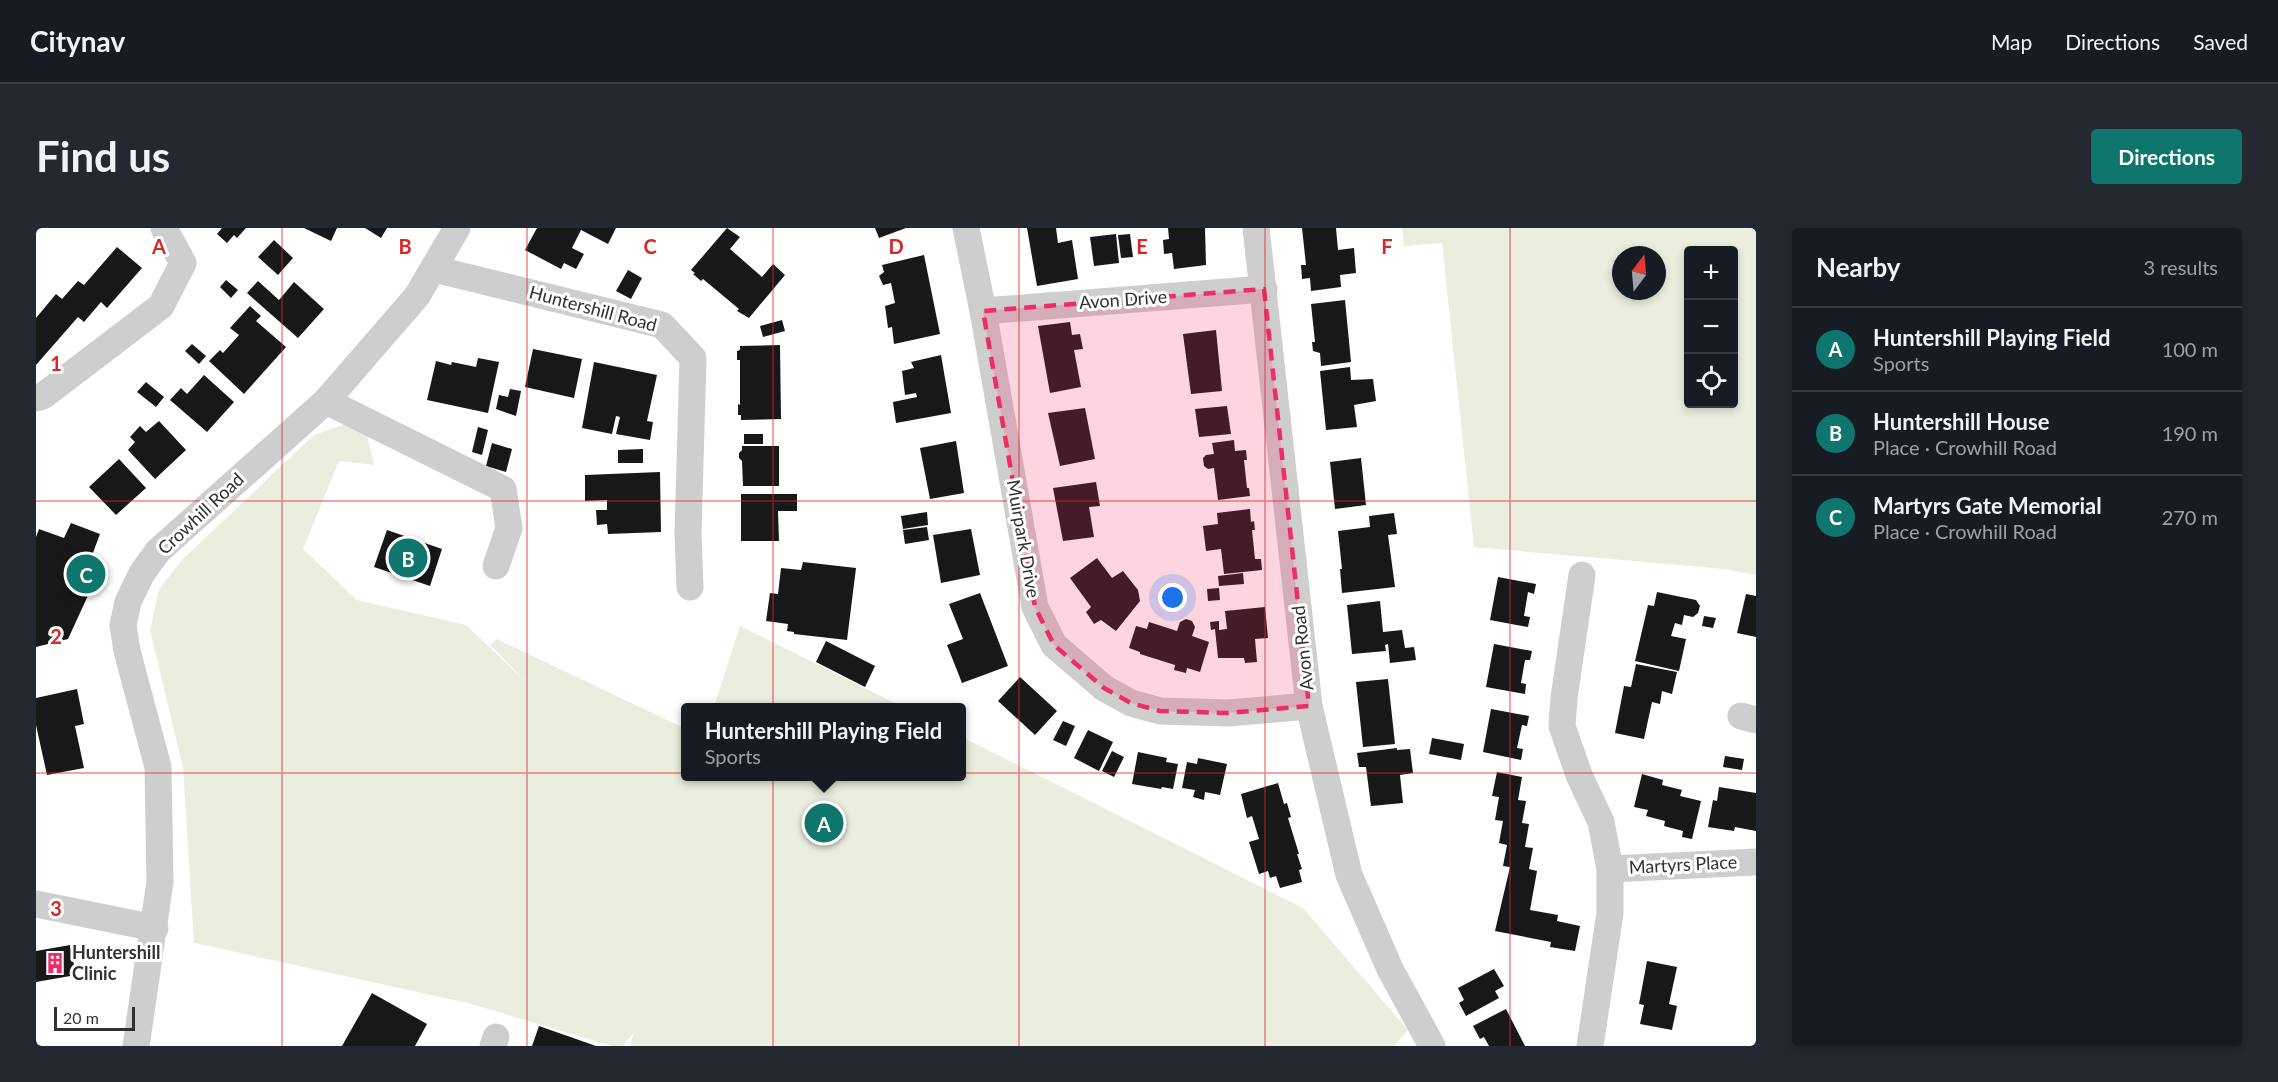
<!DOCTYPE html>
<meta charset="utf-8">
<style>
body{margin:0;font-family:Lato,sans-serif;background:#242831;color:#f1f3f6}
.controls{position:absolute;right:18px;top:18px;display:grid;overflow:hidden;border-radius:6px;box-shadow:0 3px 9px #0003}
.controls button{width:54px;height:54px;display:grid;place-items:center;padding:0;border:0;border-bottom:2px solid #363941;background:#171b24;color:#f1f3f6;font:30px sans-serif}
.compass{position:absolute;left:1576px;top:18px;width:54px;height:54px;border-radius:50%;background:#171b24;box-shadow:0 3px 9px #0003;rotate:16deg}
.scale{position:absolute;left:18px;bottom:15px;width:81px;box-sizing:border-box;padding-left:6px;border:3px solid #313131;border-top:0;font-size:16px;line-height:21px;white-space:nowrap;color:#313131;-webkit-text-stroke:4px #fff;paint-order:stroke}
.you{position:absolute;left:1137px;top:370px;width:21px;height:21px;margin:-15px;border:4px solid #fff;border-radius:50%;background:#1a73e8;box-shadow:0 0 0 9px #1a73e833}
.badge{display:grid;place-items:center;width:39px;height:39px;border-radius:50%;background:#0f766e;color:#fff;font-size:20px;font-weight:700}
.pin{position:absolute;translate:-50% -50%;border:3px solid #fff;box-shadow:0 2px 6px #0006}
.popup{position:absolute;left:645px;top:475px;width:285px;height:78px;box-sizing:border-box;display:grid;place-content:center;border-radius:6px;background:#171b24;filter:drop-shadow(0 2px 4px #0005);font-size:20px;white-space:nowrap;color:#9ea1a6}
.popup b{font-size:22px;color:#f1f3f6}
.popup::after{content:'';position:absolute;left:50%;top:100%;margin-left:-12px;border:12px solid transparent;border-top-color:#171b24}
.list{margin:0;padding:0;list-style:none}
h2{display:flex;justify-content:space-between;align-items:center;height:78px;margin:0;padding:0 24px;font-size:26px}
h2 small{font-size:20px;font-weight:400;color:#9ea1a6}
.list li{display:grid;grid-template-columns:39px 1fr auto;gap:18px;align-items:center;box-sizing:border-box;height:84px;padding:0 24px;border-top:2px solid #363941}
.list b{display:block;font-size:22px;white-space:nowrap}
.list p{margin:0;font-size:20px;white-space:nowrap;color:#9ea1a6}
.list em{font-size:20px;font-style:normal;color:#9ea1a6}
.icon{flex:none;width:33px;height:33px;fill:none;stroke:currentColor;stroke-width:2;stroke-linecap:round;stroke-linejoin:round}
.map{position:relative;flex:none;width:1720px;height:818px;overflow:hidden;border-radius:6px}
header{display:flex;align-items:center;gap:36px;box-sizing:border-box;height:84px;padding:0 30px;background:#171b24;border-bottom:2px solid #363941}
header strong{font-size:28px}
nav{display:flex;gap:33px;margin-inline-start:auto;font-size:21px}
.intro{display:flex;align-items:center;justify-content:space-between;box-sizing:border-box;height:144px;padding:0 36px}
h1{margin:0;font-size:42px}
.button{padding:15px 27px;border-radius:6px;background:#0f766e;color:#fff;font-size:21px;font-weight:700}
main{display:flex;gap:36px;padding:0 36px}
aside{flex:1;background:#171b24;border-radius:6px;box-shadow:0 3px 9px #0003}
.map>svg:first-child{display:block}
.green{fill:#ebeedf;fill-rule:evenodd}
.building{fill:#181818}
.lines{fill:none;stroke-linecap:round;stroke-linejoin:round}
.minor{stroke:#cecece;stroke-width:27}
.marked{fill:#ee2d65;fill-opacity:0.2;stroke:#ee2d65;stroke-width:4.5;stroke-dasharray:12 8;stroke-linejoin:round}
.grid{fill:none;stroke:#d62828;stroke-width:1.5;stroke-opacity:0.55}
.labels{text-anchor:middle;stroke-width:6;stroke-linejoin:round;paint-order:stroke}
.street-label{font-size:18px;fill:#313131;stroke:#fff}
.poi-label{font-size:18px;font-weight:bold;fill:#313131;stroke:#fff;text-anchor:start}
.grid-label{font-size:20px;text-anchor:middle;font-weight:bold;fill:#d62828;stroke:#fff;stroke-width:6;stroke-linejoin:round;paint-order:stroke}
</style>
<header>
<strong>Citynav</strong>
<nav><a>Map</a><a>Directions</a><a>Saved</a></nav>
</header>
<div class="intro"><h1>Find us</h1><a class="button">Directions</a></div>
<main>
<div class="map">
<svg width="1720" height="818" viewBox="0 0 1720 818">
<rect width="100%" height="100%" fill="#fff"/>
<g class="green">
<path d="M1366 0H1720V347L1689 341 1438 319 1406 15 1368 18ZM1698 22V176H1652V22ZM1585 27H1621V63H1585Z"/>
<polygon points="307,197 330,203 338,237 303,233 267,321 321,372 430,397 492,456 454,417 461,411 650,501 650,548 926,548 926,509 1267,680 1372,802 1358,818 594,818 598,804 587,818 576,818 432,775 158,715 147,540 114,402 123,361 147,331 278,207"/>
<polygon points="704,398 867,479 678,479"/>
</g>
<g class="building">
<polygon points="186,0 210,0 201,10 198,7 191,15 181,6"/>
<polygon points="268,0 301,0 295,13"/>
<polygon points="329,0 351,0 345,10"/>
<polygon points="501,0 580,0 572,16 545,2 536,20 548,26 540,41 528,35 525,41 489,22"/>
<polygon points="691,0 704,9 694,21 726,49 737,36 749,47 713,90 701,83 703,81 667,51 665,53 657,46 659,45 655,42"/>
<polygon points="839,0 870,0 843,10"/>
<polygon points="991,0 1020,0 1022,15 1036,12 1042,51 1001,58"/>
<polygon points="1132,0 1169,0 1170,37 1138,41 1136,25 1128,26 1127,12 1133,11"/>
<polygon points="1266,0 1300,0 1302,22 1318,20 1320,45 1304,47 1305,59 1275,63 1274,50 1266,51 1265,37 1270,37"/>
<polygon points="1080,6 1083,35 1058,38 1054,9"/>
<polygon points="1094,6 1097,29 1085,30 1082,7"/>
<polygon points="238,12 257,30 242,47 222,29"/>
<polygon points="81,19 106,40 71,80 65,74 48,94 42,89 0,137 0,90 20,66 26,71 42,53 48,57"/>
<polygon points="888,27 904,106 858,116 856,99 852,100 849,78 859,75 855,55 847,57 843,48 848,44 846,37"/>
<polygon points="592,42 606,50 595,71 580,63"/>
<polygon points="190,52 202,62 195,70 184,59"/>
<polygon points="222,53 243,72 258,54 288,81 262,110 211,65"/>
<polygon points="1309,72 1315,134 1285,138 1284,125 1277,123 1276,114 1279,114 1275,76"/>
<polygon points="214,78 225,88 220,93 250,119 208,166 173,133 184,122 187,125 203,107 194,100"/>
<polygon points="746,92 749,103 727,109 724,98"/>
<polygon points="1034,94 1036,107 1044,106 1047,121 1038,122 1045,159 1014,165 1002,98"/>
<polygon points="1180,102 1186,163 1155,166 1147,106"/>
<polygon points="156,116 170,128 163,136 149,123"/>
<polygon points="744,117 745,191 705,192 705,187 702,187 702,176 704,177 704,132 701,132 701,123 704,122 704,118"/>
<polygon points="497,121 546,131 538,170 489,159"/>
<polygon points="905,127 915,185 860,195 857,174 881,169 880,165 869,167 866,143 878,140 875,134"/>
<polygon points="442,130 463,134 452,185 391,172 400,133 415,137 416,134 440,139"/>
<polygon points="558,134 621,147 611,193 617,194 614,212 580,206 584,189 580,188 576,206 546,200"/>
<polygon points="1314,139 1315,152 1337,151 1340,173 1318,177 1321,199 1290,202 1284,143"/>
<polygon points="168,147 198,174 171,204 134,172 145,160 151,166"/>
<polygon points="110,154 128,169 120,179 101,164"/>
<polygon points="474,161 485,163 480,188 460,181 463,167 472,169"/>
<polygon points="1191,178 1195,206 1163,209 1159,181"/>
<polygon points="1049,180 1059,231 1024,238 1012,185"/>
<polygon points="123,193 150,222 119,251 92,222 99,214 94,209 104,198 110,204"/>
<polygon points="442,199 452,202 446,227 436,224"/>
<rect x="708" y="206" width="19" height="10"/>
<polygon points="1198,212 1199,223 1210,222 1211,232 1208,232 1211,260 1213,260 1214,268 1182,272 1178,240 1172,241 1168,238 1167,230 1170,227 1178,226 1176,215"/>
<polygon points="920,213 928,265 894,271 884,220"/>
<polygon points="456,215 476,221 470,244 450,238"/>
<polygon points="706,218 743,218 743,258 707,258 706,233 703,230 703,225 706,222"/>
<polygon points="607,221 607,235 582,235 582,222"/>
<polygon points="1325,230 1330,277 1299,281 1294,234"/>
<polygon points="83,231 110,260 80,287 53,259"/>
<polygon points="624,244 625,304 572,306 571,296 561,297 560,282 571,282 571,272 549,273 549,247"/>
<polygon points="1060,254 1064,278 1053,279 1058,309 1027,313 1017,260"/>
<polygon points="705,266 761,266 761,283 742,283 743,313 705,313"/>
<polygon points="1214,281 1215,294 1218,293 1219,302 1216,302 1219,331 1225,331 1226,342 1188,346 1185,321 1170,323 1167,298 1182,296 1181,285"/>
<polygon points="891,284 892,297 867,301 865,288"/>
<polygon points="1358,285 1361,306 1352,307 1359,359 1306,365 1304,341 1306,341 1302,303 1334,299 1333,288"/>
<polygon points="35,295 64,306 45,357 55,361 32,411 0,419 0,309 3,301 28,310"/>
<polygon points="891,299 893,312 869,316 867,302"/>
<polygon points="935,301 944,347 905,355 897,307"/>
<polygon points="351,302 406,321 394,358 338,339"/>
<polygon points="1061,330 1076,350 1087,343 1102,362 1104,373 1080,403 1065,392 1058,396 1050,384 1055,379 1034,350"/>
<polygon points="767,334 820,340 811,412 758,406 758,404 751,403 752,396 730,393 734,365 742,366 745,340 765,342"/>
<polygon points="1207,345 1208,356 1183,358 1182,348"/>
<polygon points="1462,349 1500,356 1498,366 1492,364 1488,388 1494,389 1492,399 1454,392"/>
<polygon points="1183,360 1184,372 1172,373 1171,361"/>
<polygon points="1621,364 1660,372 1664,378 1662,385 1657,389 1648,387 1646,397 1639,395 1635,408 1650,411 1643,443 1599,433 1612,377 1618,378"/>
<polygon points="944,365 972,438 926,455 911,417 927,411 913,376"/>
<polygon points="1710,366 1720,368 1720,409 1701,405"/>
<polygon points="1344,373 1347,404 1366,402 1369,420 1378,419 1380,432 1354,435 1352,416 1349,417 1350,423 1316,426 1311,377"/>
<polygon points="1229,379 1232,410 1219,411 1221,434 1209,435 1208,430 1182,430 1179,401 1175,402 1174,394 1183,393 1183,402 1191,401 1189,383"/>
<polygon points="1668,388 1680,390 1677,400 1666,398"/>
<polygon points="1150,391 1156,393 1159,399 1156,408 1173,414 1164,444 1151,440 1150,445 1138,442 1139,437 1104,426 1104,424 1093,420 1100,398 1111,401 1113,394 1141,403 1144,394"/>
<polygon points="790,413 839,438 829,459 780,434"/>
<polygon points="1458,416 1496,423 1494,432 1489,432 1485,455 1490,456 1489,466 1450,459"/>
<polygon points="1600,436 1641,444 1636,466 1626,463 1624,476 1616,474 1608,511 1579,505 1588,458 1595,459"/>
<polygon points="984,449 1021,483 999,507 962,473"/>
<polygon points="1352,451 1359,516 1327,519 1320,454"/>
<polygon points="41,461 48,496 39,498 48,540 11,547 0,497 0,470"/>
<polygon points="1455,481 1493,488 1491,498 1486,497 1481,520 1487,521 1485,532 1447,524"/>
<polygon points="1027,493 1039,498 1030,518 1017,512"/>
<polygon points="1052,502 1077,514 1063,543 1038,530"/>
<polygon points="1396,510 1428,516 1425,532 1393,526"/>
<polygon points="1361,520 1361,522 1374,521 1377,545 1364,547 1367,575 1335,578 1330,539 1323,539 1321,525"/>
<polygon points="1076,523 1088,529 1078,549 1066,543"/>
<polygon points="1102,524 1131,530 1130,534 1142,536 1137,561 1126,559 1125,561 1096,556"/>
<polygon points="1689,528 1708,531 1706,542 1687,539"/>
<polygon points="1162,530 1191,536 1184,567 1169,564 1168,572 1157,569 1159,562 1146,560 1151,534 1161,536"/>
<polygon points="1461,544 1486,549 1482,572 1490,573 1486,595 1493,596 1489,619 1497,620 1493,641 1501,643 1494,682 1522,687 1521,693 1544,698 1539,723 1514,719 1515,714 1459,703 1474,639 1467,638 1471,617 1463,615 1467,593 1459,592 1463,569 1456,568"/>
<polygon points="1606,546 1627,552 1626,557 1646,562 1644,568 1665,573 1656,611 1646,609 1647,603 1628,598 1629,593 1610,588 1612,582 1598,579"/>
<polygon points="1242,555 1248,576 1251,575 1255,589 1252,590 1263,626 1261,626 1266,641 1263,642 1266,654 1244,660 1240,648 1234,650 1232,643 1223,646 1213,614 1223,611 1216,588 1211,590 1205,566"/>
<polygon points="1683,559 1720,565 1720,603 1699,599 1698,603 1672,599 1677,572 1681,573"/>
<polygon points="34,717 40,747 0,754 0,723"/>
<polygon points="1611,733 1641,739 1633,776 1641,778 1636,802 1604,796 1608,777 1603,776"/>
<polygon points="1458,741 1468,758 1459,763 1463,770 1430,788 1423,775 1428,772 1422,760"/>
<polygon points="336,765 391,796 379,818 306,818"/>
<polygon points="1470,781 1489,818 1453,818 1448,809 1444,811 1437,798"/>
<polygon points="503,798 560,818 496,818"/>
</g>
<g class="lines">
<g class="minor">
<polyline points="930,0 947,83 999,379 1018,417 1068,460 1095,475 1124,483 1192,485 1273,478"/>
<polyline points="1220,0 1273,478 1313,647 1354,741 1396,818"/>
<polyline points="398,41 626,97 657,130 652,305 654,359"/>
<polyline points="947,83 1228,61"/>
<polyline points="0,170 7,168 125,78 147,35 128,0"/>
<polyline points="290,173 467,261 473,300 460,338"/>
<polyline points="1546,347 1528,470 1526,498 1543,547 1565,594 1574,641 1574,685 1554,818"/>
<polyline points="1705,488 1720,492"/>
<polyline points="1574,641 1720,634"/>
<polyline points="0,676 119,700"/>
<polyline points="100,818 124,654 122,539 91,423 87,397 92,374 106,345 122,323 290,173 381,68 421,0"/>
<polyline points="457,818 460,809"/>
</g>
</g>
<path class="marked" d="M1228 61 1273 478 1192 485 1124 483 1095 475 1068 460 1018 417 999 379 947 83Z"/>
<path class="grid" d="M246 0V818M491 0V818M737 0V818M983 0V818M1229 0V818M1474 0V818M0 273H1720M0 545H1720"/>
<defs>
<symbol id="building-bare" viewBox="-9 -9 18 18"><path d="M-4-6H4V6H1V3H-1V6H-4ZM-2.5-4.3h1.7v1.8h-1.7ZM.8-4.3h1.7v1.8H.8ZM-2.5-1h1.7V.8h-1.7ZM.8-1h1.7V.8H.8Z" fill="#ee2d65" stroke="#fff" stroke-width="2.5" paint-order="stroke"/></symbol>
</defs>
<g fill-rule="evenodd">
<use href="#building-bare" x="4" y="720" width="30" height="30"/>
</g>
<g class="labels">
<g class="street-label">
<text transform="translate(1087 72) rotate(-4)" y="6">Avon Drive</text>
<text transform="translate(557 81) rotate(15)" y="6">Huntershill Road</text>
<text transform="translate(165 286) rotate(-43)" y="6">Crowhill Road</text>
<text transform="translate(987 311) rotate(80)" y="6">Muirpark Drive</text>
<text transform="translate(1267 420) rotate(-96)" y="6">Avon Road</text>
<text transform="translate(1647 637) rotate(-3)" y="6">Martyrs Place</text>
</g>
<g class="poi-label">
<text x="36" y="731">Huntershill<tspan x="36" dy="21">Clinic</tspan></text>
</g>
</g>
<g class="grid-label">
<text x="123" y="26">A</text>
<text x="369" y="26">B</text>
<text x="614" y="26">C</text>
<text x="860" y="26">D</text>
<text x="1106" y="26">E</text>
<text x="1351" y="26">F</text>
<text x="20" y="143">1</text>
<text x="20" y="416">2</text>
<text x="20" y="688">3</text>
</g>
</svg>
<div class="controls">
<button>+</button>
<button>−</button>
<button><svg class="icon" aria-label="locate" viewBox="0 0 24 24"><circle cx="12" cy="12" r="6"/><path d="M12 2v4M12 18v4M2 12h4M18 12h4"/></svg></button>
</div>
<svg class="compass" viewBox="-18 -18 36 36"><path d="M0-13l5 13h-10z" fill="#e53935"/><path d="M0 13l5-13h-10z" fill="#9ea1a6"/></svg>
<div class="scale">20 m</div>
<div class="you"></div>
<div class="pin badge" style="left:788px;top:595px">A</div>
<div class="popup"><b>Huntershill Playing Field</b>Sports</div>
<div class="pin badge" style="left:372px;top:330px">B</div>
<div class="pin badge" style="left:50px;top:346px">C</div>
</div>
<aside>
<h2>Nearby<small>3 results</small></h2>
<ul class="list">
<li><span class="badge">A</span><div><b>Huntershill Playing Field</b><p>Sports</p></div><em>100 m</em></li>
<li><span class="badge">B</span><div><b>Huntershill House</b><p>Place · Crowhill Road</p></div><em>190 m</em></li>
<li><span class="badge">C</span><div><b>Martyrs Gate Memorial</b><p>Place · Crowhill Road</p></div><em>270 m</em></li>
</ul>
</aside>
</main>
